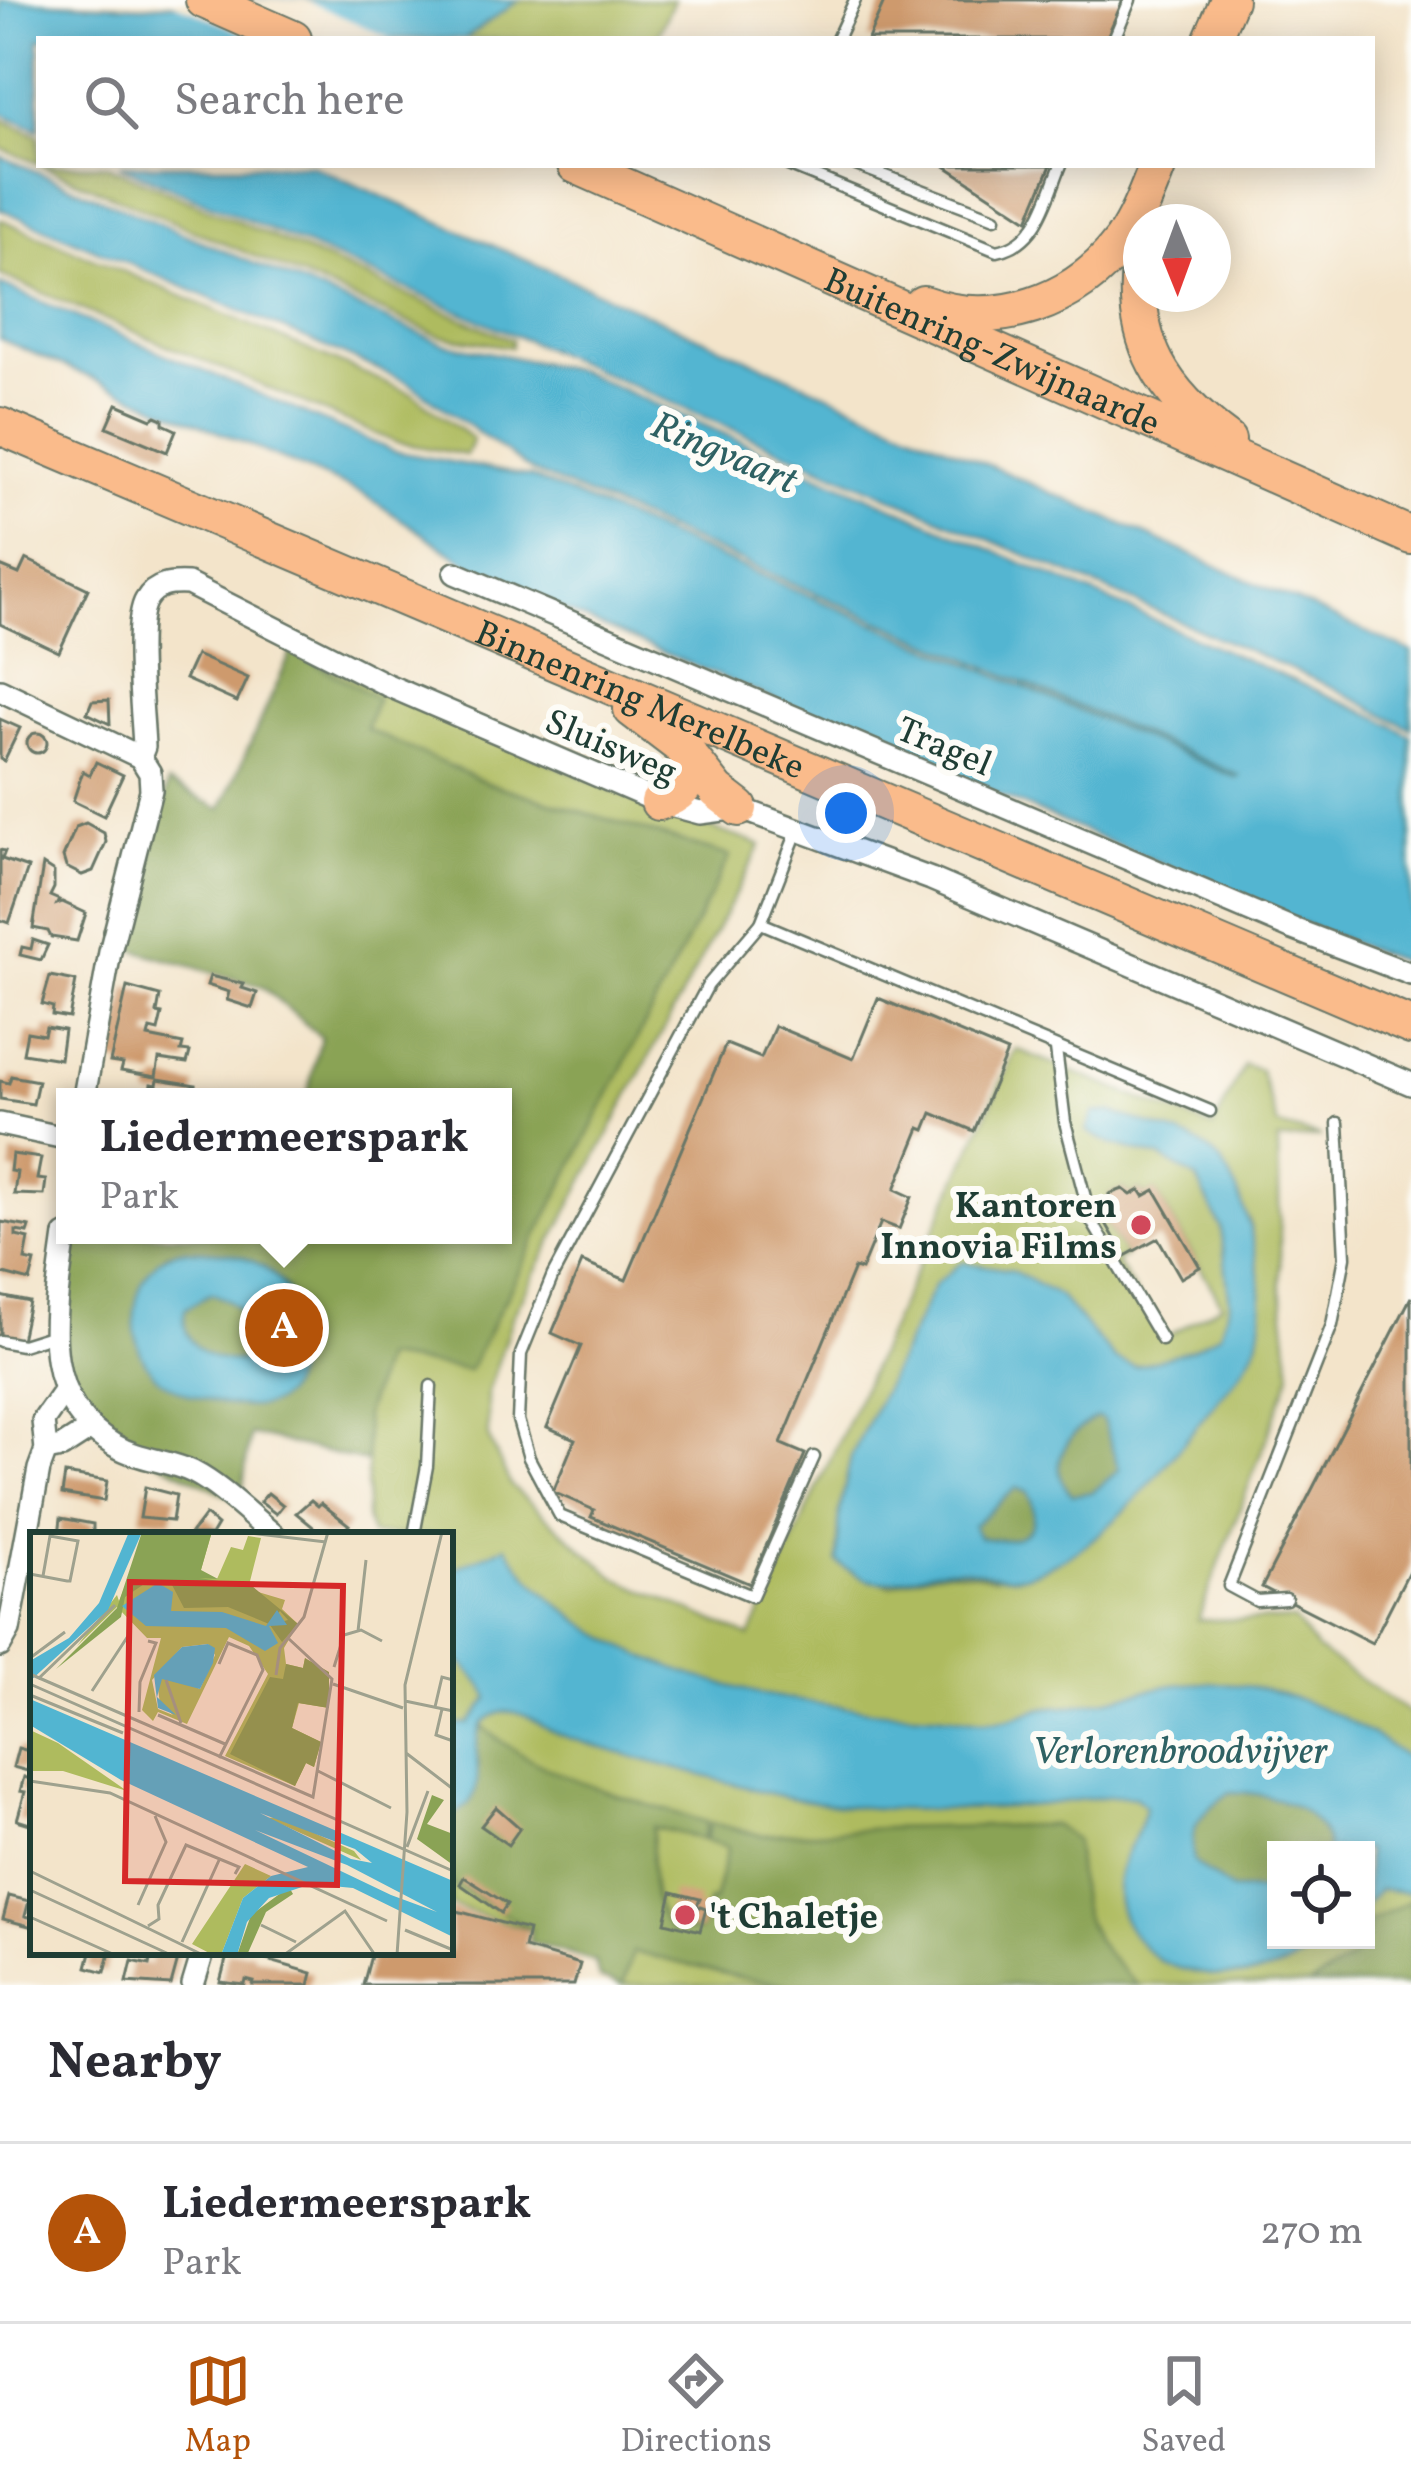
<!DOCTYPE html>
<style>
body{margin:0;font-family:Vollkorn,serif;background:#f7f7f7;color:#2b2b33}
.controls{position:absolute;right:36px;bottom:36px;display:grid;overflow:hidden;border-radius:0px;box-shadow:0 6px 30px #0003}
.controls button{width:108px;height:108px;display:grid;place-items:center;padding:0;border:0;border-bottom:3px solid #e1e1e2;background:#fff;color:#2b2b33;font:60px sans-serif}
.compass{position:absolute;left:1123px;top:204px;width:108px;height:108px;border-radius:50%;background:#fff;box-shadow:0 6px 30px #0003;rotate:179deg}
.you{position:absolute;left:846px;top:813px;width:42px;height:42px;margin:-30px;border:9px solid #fff;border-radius:50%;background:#1a73e8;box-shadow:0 0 0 18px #1a73e833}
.badge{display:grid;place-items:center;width:78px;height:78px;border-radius:50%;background:#b45309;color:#fff;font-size:39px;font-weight:700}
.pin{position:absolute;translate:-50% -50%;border:6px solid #fff;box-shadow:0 3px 12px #0006}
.popup{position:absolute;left:56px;top:1088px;width:456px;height:156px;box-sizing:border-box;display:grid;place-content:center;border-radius:0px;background:#fff;filter:drop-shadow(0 3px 9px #0005);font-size:39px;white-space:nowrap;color:#7c7c81}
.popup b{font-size:45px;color:#2b2b33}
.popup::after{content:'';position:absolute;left:50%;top:100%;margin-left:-24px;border:24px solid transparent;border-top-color:#fff}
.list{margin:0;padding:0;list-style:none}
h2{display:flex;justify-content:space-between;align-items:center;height:156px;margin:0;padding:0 48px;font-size:51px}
h2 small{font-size:39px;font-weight:400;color:#7c7c81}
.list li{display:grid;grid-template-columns:78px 1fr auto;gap:36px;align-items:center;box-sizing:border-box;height:180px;padding:0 48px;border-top:3px solid #e1e1e2}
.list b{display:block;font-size:45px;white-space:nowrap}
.list p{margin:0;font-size:39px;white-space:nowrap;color:#7c7c81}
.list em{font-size:39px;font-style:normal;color:#7c7c81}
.icon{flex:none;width:66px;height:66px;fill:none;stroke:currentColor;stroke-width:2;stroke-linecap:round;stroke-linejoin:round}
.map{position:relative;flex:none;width:1411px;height:1985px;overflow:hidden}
.search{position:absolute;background:#fff;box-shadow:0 6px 30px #0003;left:36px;right:36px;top:36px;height:132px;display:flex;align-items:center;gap:30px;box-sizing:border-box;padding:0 42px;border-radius:0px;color:#7c7c81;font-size:45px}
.sheet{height:336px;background:#fff}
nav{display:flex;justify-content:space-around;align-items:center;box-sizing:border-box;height:168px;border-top:3px solid #e1e1e2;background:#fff;font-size:33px;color:#7c7c81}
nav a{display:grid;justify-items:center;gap:6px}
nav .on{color:#b45309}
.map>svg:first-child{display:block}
.green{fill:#aebb5e;stroke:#667c49;stroke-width:3;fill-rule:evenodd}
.forest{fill:#8aa355;stroke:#547044;stroke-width:3;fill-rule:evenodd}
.water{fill:#52b5d1;stroke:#387982;stroke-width:3;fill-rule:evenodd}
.pier{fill:#f3e4ca}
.building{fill:#ce9a6d}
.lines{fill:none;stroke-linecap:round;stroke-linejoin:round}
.service-casing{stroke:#697768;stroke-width:15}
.minor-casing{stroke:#697768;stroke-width:26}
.trunk-casing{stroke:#697768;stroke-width:40}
.service{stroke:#fff;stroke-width:10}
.minor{stroke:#fff;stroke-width:21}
.trunk{stroke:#fabb8b;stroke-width:36}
.poi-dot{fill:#d1495b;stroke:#fdfcf7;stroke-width:4.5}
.labels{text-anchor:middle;stroke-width:12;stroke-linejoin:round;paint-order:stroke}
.street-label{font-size:36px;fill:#1f3d34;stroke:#fdfcf7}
.poi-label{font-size:36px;font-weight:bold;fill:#1f3d34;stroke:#fdfcf7;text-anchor:end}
.water-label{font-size:39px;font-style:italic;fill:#2e6163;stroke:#fdfcf7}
.inset-road{fill:none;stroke:#9ea18e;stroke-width:3}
.view{fill:#d62828;fill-opacity:0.15;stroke:#d62828;stroke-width:6}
.inset-edge{fill:none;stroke:#1f3d34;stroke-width:6}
</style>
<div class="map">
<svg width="1411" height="1985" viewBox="0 0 1411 1985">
<rect width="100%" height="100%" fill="#fdfcf7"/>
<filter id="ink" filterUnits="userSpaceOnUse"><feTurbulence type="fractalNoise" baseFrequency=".00833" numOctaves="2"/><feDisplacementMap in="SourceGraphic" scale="24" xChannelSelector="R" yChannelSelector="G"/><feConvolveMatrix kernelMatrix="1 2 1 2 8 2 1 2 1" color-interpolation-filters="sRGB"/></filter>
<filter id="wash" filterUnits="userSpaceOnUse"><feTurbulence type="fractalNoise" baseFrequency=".004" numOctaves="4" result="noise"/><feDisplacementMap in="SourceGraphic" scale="48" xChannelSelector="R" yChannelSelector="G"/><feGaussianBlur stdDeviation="2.7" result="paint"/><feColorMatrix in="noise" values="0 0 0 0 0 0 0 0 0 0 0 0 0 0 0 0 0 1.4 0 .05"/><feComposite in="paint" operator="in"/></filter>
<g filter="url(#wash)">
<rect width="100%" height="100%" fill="#f3e4ca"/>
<g class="green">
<polygon points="519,0 674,0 656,39 464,39"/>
<polygon points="0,119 39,136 39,164 0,148"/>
<polygon points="41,165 106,165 512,340 511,347 440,336"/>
<polygon points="0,219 413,394 473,439 466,455 395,442 0,275"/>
<path d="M292 651 664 812 761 845 513 1315 488 1392V1437L511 1486 616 1578 750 1637 1016 1049 1213 1128 1244 1065 1260 1070 1278 1126 1321 1137 1278 1141 1281 1286 1291 1373 1198 1620H1294L1317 1650 1411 1714V1985H623L632 1952 532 1930 450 1905V1535H371L366 1518 367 1462 249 1434 58 1341 503 1235V1097H307L321 1037 263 987 128 948 168 783 221 809ZM1112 1112 1139 1124 1249 1219 1257 1265 1259 1340 1241 1371 1150 1483 994 1578C950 1566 933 1571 890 1585L837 1562 840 1510 851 1457 1088 1330C1097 1339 1106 1353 1116 1360 1144 1378 1194 1347 1220 1334L1230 1303 1221 1228 1197 1179 1162 1158 1111 1144 1088 1132ZM1123 1189 1131 1195 1140 1190 1144 1196 1155 1191 1222 1304 1163 1339 1116 1261 1125 1256 1100 1213 1108 1208 1109 1194ZM1276 1850H1366V1940H1276Z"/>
</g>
<g class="forest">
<path d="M292 651 377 698 366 729 490 784 730 856 469 1370 383 1358 365 1415 367 1462 250 1434 241 1502 119 1442 67 1389 60 1313 69 1235H503V1097H307L321 1037 263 987 128 948 168 783 221 809ZM180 1250C210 1251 238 1252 264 1267 309 1294 312 1368 275 1402L134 1318 165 1254Z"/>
<path d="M211 1293 228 1300 264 1333C260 1383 174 1362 185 1309Z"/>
<path d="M1097 1417 1103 1419 1120 1470 1093 1492 1073 1495C1042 1467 1069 1433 1097 1417Z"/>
<path d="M1016 1488 1028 1493C1046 1535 1017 1546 979 1537L973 1526Z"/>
<path d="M483 1726C536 1776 638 1802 707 1822L703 1839 653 1827C651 1860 647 1907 672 1931H700L709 1900 714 1901 728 1847 705 1840 711 1823 760 1835 891 1828 1053 1825 1075 1839C1081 1916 1079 1931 1138 1985H792L743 1978 633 1952 623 1985 599 1978 595 1962 529 1942 531 1929 450 1883V1816L454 1815 479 1766 475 1740Z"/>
<path d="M1230 1792C1267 1792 1323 1806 1328 1850H1276V1891L1231 1890 1194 1862C1187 1823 1201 1815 1230 1792Z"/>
<polygon points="1411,1900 1411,1985 1309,1985 1352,1959 1361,1940 1366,1940 1369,1922"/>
</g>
<g class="water">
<polygon points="0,0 143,6 215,0 519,0 464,39 39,39 39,130 0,113"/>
<polygon points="0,156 442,343 577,370 1378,717 1411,736 1411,965 1317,930 492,580 362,493 0,339 0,284 393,451 531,477 1237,778 1240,776 533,472 408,382 0,209"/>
<polygon points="119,165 311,165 1411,652 1411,729 1332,687"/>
<path d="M1112 1112C1143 1125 1188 1132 1213 1154 1247 1183 1273 1303 1257 1343 1247 1368 1226 1390 1209 1410 1162 1469 1111 1543 1037 1571 999 1586 979 1565 948 1569 899 1575 883 1597 837 1562L840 1510 851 1457 935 1284 962 1262 1011 1270 1059 1296 1115 1359 1135 1367 1192 1349 1220 1333 1230 1303 1221 1228 1197 1179 1162 1158 1111 1144 1087 1131 1094 1113ZM1097 1417 1103 1420 1119 1470 1093 1492 1073 1495C1043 1468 1068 1431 1097 1417ZM1016 1488 1028 1492C1046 1534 1016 1546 979 1537L973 1526Z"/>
<path d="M180 1250C210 1251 244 1250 269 1271 298 1296 307 1335 295 1371 291 1383 287 1395 275 1402 248 1416 172 1395 153 1373 121 1337 131 1262 180 1250ZM211 1293 228 1300 264 1333C261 1383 174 1362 185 1309Z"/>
<path d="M506 1546C592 1677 789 1708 932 1714 955 1715 982 1723 1005 1719 1017 1717 1028 1711 1040 1709 1055 1705 1070 1707 1085 1704 1115 1698 1144 1690 1174 1685 1260 1674 1346 1710 1411 1762V1893L1380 1889 1366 1904V1850H1328C1323 1806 1267 1792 1230 1792 1201 1814 1187 1824 1194 1862L1231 1890 1276 1891V1940H1328C1279 1982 1216 1985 1160 1961 1140 1946 1123 1927 1118 1902 1111 1861 1142 1837 1145 1806L1136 1797C1105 1793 1068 1803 1036 1805 945 1812 841 1814 753 1789 688 1771 622 1756 558 1734 539 1728 523 1706 500 1713 448 1730 508 1792 450 1816V1725L469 1724 489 1698 483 1686 450 1650V1570Z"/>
</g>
<polygon class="pier" points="168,0 305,0 392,39 256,39"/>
<g id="blocks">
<g class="building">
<polygon points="885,0 1123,0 1106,39 868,39"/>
<polygon points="944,165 1051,165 1028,220"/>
<polygon points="117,404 152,419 156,416 163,419 163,424 176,430 167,452 107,427"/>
<polygon points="26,559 88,589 59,652 0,624 0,566 19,574"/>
<polygon points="196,655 248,678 237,702 185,679"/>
<polygon points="109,700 110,724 87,713 92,701"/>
<polygon points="0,719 20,728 4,761 0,759"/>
<circle cx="37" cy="743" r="10"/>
<polygon points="96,762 123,775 104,816 73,801 83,771 90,775"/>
<polygon points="86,823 104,833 106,842 93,871 82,875 66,867 63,857 76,827"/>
<polygon points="0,850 5,851 2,859 28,868 9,923 0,920"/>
<polygon points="43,865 54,872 54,888 50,896 59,900 57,904 62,902 86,913 77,941 51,937 48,931 33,928"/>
<polygon points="33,940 48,945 41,960 20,955 22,947 31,949"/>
<polygon points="50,976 76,981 69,1018 52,1015 53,1007 42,1004"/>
<polygon points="210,976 244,984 242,988 257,993 252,1008 227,1000 229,992 207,985"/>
<polygon points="127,987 160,996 157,1013 162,1014 158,1031 150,1029 148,1037 183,1044 181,1051 190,1052 187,1063 159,1059 156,1077 121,1071 123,1064 110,1062"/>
<polygon points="878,998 1007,1052 974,1131 932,1113 925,1130 920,1128 895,1189 912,1197 899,1229 881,1222 861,1270 854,1268 781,1444 805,1454 750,1584 591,1517 594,1510 553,1492 575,1439 547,1427 581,1346 552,1333 582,1262 626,1280 726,1044 761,1058 775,1026 853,1059"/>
<polygon points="46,1027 64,1030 60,1059 23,1053 27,1032 44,1035"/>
<polygon points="11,1076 38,1081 33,1104 0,1099 0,1081 9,1083"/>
<polygon points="158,1079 196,1085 194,1097 149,1097 151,1084 157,1085"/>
<polygon points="12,1154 41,1158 37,1179 46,1180 44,1195 14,1194 17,1172 10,1171"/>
<polygon points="1123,1189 1131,1195 1140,1190 1144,1196 1155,1190 1200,1267 1181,1278 1158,1238 1125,1256 1100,1213 1108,1208 1109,1194"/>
<polygon points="1,1222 30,1227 28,1233 16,1231 16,1236 29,1239 25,1260 35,1262 30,1281 0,1273"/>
<polygon points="0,1296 29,1302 21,1340 0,1336"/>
<polygon points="1411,1297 1411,1567 1372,1643 1262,1587"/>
<polygon points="65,1474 107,1481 104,1501 62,1494"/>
<polygon points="145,1487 176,1495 172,1521 140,1518"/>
<polygon points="268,1493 283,1505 276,1514 260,1502"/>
<polygon points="311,1500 318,1506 321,1503 349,1525 341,1535 323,1535 296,1513"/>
<polygon points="205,1515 217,1525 211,1535 190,1535"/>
<polygon points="61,1518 93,1524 93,1535 59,1535"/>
<polygon points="18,1748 33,1752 27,1771 13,1767"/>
<polygon points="24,1777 33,1780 33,1825 17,1820 25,1792 20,1791"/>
<polygon points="496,1807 520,1828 508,1845 481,1826"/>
<polygon points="464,1877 507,1904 501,1913 460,1884"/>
<polygon points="672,1892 700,1899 697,1906 706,1909 700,1931 665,1922"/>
<polygon points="9,1896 29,1901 25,1916 33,1918 33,1927 3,1919"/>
<polygon points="450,1909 528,1930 524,1948 580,1964 574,1985 363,1985 372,1952 450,1952"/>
<polygon points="91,1952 110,1952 105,1972 87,1967"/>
<polygon points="125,1952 180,1952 171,1985 127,1982 132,1961 150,1965 151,1960"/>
<polygon points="228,1952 254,1952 253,1956 312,1973 309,1985 253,1985 254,1982 246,1980 245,1985 220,1982"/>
</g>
</g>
</g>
<g filter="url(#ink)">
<use href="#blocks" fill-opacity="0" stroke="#697768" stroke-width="3"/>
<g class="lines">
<defs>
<g id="service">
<polyline points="837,39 855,0"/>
<polyline points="1114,39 1130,0"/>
<path d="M788 165 997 251C1038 244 1047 199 1061 165"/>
<polyline points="856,165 995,218"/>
<polyline points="798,829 761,923 708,985 553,1275 521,1354 518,1420 529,1458 560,1516 752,1596 814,1457"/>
<polyline points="761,923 1210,1111"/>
<polyline points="1056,1049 1065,1122 1091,1220 1162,1340"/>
<polyline points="0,1341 22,1345 54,1335"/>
<polyline points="414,1535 427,1466 431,1386"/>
<polyline points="1286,1599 1257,1601 1229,1586 1332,1325 1345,1257 1338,1123"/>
</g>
<g id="minor">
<polyline points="455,573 1293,929 1411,974"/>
<polyline points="0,690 140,757 150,773 151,790 110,952 84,1097"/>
<path d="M140 757 144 747C143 717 132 622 146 600 155 584 171 583 188 584L387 685 659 802 700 813 739 808 931 879 1411 1084"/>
<polyline points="0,1124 65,1138"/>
<path d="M65 1235C55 1311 35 1399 114 1445 139 1460 168 1460 193 1472 222 1487 249 1515 274 1535"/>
<polyline points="64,1391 43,1421 46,1450 62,1447 90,1429"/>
<polyline points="0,1646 9,1630 39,1469 46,1450"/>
<polyline points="193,1985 203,1952"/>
</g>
<g id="trunk">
<polyline points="204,0 293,39"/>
<polyline points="1212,39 1229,0"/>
<path id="s1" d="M576 165 1411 536"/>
<path d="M1141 260C1129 342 1164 394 1227 440"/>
<path d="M923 304C996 331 1077 302 1122 241 1138 218 1148 190 1158 165"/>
<path id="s2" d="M0 426 1411 1026"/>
<polyline points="632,709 682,747 717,791 739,808"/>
<path d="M659 802C680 796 686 786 696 768"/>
</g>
</defs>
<use href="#service" class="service-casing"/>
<use href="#minor" class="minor-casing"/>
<use href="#trunk" class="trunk-casing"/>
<use href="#service" class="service"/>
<use href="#minor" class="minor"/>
<use href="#trunk" class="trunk"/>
</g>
</g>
<g class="poi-dot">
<circle cx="1141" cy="1225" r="12"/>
<circle cx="685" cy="1915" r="12"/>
</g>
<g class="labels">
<g class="street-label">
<text dy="13" stroke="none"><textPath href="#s1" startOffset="456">Buitenring-Zwijnaarde</textPath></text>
<text dy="13" stroke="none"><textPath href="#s2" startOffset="696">Binnenring Merelbeke</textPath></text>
<text transform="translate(612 745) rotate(23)" y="13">Sluisweg</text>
<text transform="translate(945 745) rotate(23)" y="13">Tragel</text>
</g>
<g class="poi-label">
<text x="1117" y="1217">Kantoren<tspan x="1117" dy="41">Innovia Films</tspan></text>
<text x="709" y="1928" text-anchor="start">'t Chaletje</text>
</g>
<g class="water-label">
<text transform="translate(725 451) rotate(23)" y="14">Ringvaart</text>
<text x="1180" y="1763">Verlorenbroodvijver</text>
</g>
</g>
<g transform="translate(30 1532)">
<rect width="423" height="423" fill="#f3e4ca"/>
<path d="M117 0H191L181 3 170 41 187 47 201 15 213 18 218 4 231 6 218 57 255 68 252 77 268 92 254 116 256 132 273 136 275 126 299 176 269 171 262 196 291 210 284 235 276 231 265 254 195 224 238 142 219 114 199 105 157 192 128 180 123 189 112 178 131 106H117L87 75 47 114 87 63 89 69ZM178 112 185 123 170 157 140 144 127 149 130 172 143 183 128 177 122 148 152 115ZM0 198 28 211 97 259 33 239H0ZM249 285 324 319 331 328 237 286ZM215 332 241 344 213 366 191 423H183L162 412Z" fill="#aebb5e" fill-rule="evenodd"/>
<path d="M112 0H191L181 3 171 38 188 47 169 46 222 54 268 92 252 110 240 93 258 88 250 79 239 92 198 75 154 76 141 51 120 48 95 65 91 85 26 137 87 76ZM275 126 299 140V176L268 171 262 196 291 210 284 235 276 231 265 254 200 222 240 145 253 147 256 132 273 136ZM402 263 414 268 397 292 423 302V333L387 307ZM259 355 263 362 236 380 217 423H207L221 383Z" fill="#8aa355"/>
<path d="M99 0H112L78 78 0 149V129L39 106 69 71ZM128 51 143 60 141 79 192 80 236 94 247 78 257 93 239 94 248 111 235 119 196 96 116 94 92 74ZM178 112 185 116 183 131 170 157 132 147 127 165 146 183 128 176 124 143 152 115ZM0 167 423 349V405L323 356 281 352 239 366 217 390 207 423H191L213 366 241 344 278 335 91 248 0 193ZM230 281 325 317 342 331 321 327ZM225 298 317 333 407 380 361 363Z" fill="#52b5d1" fill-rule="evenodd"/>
<path class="inset-road" d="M212 0 296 10M0 42 37 49H40L48 9 20 4 13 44M328 99 336 28M0 126 35 100M189 132 198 111 227 123 233 138 189 226M304 135 314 103 331 98 352 109M0 142 283 265 302 147 259 107M246 143 250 116 274 85 298 0M8 147 85 73M136 148 151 191M0 152 423 339M303 152 373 176M62 159 98 104M0 163 93 201M375 169 423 179M405 175 412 145 423 148M412 177 406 203 423 209M109 180 110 150 126 111 118 109M128 183 195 212M376 221 423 257M288 239 361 276M0 249 80 261 357 389M377 315 398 259M0 339 173 423M0 358 141 423M108 373 136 310 125 284M0 385 85 423M231 393 266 410M118 394 129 387 128 373 156 313 209 335 205 342M375 398 423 418M152 410 190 326M254 423 315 379 345 423M367 423 377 280 375 153 412 0"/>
<path class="view" d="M100 50 313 54 307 353 95 349Z"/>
<rect width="423" height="423" class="inset-edge"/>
</g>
</svg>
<div class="controls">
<button><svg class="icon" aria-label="locate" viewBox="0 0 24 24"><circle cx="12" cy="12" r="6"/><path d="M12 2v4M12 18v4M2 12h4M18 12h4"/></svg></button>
</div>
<svg class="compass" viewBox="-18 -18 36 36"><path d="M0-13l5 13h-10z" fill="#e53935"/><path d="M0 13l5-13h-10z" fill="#7c7c81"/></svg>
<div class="you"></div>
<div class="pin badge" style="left:284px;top:1328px">A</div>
<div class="popup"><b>Liedermeerspark</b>Park</div>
<div class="search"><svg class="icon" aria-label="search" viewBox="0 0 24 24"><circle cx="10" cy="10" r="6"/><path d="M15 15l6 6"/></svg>Search here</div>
</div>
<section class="sheet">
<h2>Nearby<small></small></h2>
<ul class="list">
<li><span class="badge">A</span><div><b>Liedermeerspark</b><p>Park</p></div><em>270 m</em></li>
</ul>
</section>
<nav>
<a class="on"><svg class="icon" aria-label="map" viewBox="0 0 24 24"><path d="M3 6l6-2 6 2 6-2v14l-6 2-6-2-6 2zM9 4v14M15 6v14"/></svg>Map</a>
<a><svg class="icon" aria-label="directions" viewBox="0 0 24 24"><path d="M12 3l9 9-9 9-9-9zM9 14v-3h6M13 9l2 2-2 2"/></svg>Directions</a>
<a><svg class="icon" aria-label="saved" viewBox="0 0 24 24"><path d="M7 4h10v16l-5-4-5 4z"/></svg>Saved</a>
</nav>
